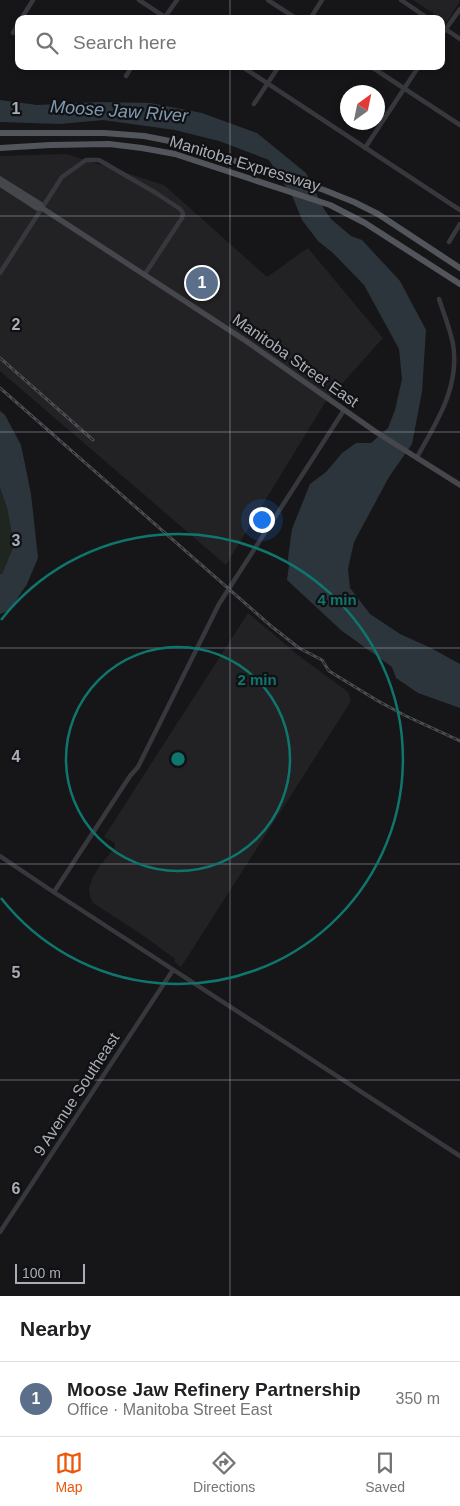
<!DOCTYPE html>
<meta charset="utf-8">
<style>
body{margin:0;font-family:Helvetica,sans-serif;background:#f6f6f6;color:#202124}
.compass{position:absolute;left:340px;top:85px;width:45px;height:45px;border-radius:50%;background:#fff;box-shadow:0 2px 8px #0003;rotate:33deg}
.scale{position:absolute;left:15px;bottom:12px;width:70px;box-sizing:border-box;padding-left:5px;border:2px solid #a8adb8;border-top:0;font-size:14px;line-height:18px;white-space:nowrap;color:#a8adb8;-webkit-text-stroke:4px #111113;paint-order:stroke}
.you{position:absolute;left:261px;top:519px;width:18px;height:18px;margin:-12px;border:4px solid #fff;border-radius:50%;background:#1a73e8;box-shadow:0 0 0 8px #1a73e833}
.badge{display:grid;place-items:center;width:32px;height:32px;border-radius:50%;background:#ea580c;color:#fff;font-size:16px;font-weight:700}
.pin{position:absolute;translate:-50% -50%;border:2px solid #fff;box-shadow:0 1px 5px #0006}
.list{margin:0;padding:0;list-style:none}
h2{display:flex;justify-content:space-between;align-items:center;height:65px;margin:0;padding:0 20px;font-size:21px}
h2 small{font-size:16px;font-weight:400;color:#757577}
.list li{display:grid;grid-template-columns:32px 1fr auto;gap:15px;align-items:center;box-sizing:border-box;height:75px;padding:0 20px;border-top:1px solid #e0e0e0}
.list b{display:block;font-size:19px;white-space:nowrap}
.list p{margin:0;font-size:16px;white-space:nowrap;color:#757577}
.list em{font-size:16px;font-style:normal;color:#757577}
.icon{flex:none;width:28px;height:28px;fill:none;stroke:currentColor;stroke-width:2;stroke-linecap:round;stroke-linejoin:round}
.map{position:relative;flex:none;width:460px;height:1296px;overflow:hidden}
.search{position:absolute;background:#fff;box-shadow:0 2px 8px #0003;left:15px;right:15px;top:15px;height:55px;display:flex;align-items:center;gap:12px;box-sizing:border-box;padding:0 18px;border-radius:10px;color:#757577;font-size:19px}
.sheet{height:140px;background:#fff}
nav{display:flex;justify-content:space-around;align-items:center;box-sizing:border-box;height:70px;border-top:1px solid #e0e0e0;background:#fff;font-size:14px;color:#757577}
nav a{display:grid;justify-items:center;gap:2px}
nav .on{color:#ea580c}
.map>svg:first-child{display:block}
.built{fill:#222225}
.green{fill:#1e261f}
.water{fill:#2c353c}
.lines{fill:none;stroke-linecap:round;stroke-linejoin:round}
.street{stroke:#37383d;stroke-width:4.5}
.secondary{stroke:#45474d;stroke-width:5.5}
.primary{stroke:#53555c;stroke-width:6}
.rail-casing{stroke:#4a4c52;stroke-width:3}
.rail{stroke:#111113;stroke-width:1;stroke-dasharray:4;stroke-linecap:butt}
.grid{fill:none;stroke:#a8adb8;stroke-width:1;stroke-opacity:0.55}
.ring{fill:none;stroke:#0f766e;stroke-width:2.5}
.labels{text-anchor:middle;stroke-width:4.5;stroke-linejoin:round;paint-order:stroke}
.street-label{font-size:16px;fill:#a8adb8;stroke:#111113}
.water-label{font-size:18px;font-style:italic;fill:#7f9bb3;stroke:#111113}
.grid-label{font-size:16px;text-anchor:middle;font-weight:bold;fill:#a8adb8;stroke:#111113;stroke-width:4.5;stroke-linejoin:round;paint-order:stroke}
.centre{fill:#0f766e;stroke:#111113;stroke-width:2.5}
.ring-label{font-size:15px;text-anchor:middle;font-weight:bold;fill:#0f766e;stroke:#111113;stroke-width:4.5;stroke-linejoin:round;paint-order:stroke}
</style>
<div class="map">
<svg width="460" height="1296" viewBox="0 0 460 1296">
<rect width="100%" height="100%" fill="#161618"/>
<g class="built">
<polygon points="413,0 460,0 460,1 447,22"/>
<polygon points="66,154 164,185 267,277 308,248 383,338 324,404 226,565 0,371 0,156"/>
<polygon points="248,613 298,655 348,692 351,700 348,706 181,967 174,962 175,959 144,936 93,903 90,897 89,888 92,879 99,867 115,847 115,843 104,837"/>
</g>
<polygon class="green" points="0,488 7,508 14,545 2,574 0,574"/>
<g class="water">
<polygon points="0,100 37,105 101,102 150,103 202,113 257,133 306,173 324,209 331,219 351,236 362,240 400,281 426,330 422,392 412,444 389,477 354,542 348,569 350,588 370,614 400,634 431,648 460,664 460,708 418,693 396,678 392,667 342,631 287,580 289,566 288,558 292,529 310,484 326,472 342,453 356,443 371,443 388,428 395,410 402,379 399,349 364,285 333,253 318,241 302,220 293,198 269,160 219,141 175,130 103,120 60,124 0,122"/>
<polygon points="0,411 5,415 21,445 31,494 38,558 27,584 10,610 0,614 0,574 2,574 14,545 7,508 0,488"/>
</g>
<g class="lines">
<g class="street">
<polyline points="139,0 168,19"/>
<polyline points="268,0 297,19"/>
<polyline points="401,0 429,19"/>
<polyline points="165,17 177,0"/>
<polyline points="21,19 33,0"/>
<polyline points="310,19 322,0"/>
<polyline points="441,26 460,39"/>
<polyline points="13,33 19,23"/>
<polyline points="441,36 460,9"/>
<polyline points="241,66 460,210"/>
<polyline points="370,66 460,125"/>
<polyline points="126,76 132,66"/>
<polyline points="254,104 279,66"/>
<polyline points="365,148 419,66"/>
<polyline points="449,242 460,224"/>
<polyline points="0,273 62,177 86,160 99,160 156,193 180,209 183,213 182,218 145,274"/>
<path d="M417 457C437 422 460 386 453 344 450 329 444 314 439 299"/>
<polyline points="0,856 49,889 460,1156"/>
<polyline points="54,892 130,776 138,767 219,604 344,410"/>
<polyline points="0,1232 173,970"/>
</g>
<g class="secondary">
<polyline points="0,179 40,204 42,208 246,341 376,432 460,485"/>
<polyline points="0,184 37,208 42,208"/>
</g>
<g class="primary">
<polyline points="0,133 104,133 144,136 180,143 324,190 354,202 378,214 460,268"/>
<polyline points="0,148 50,145 109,144 142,148 175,154 330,205 365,223 460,284"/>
</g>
<defs>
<g id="rail">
<polyline points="0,358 93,440"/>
<polyline points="0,388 271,626 299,648 322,660 329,671 378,701 406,716 460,741"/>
</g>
</defs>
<use href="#rail" class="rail-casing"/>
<use href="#rail" class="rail"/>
</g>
<path class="grid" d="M230 0V19M230 66V1296M0 216H460M0 432H460M0 648H460M0 864H460M0 1080H460"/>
<g class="ring">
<circle cx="178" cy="759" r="112"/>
<path d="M1 620A225 225 0 1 1 1 898"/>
</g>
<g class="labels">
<g class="street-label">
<text transform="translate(245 163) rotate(17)" y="6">Manitoba Expressway</text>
<text transform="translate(296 360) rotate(35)" y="6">Manitoba Street East</text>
<text transform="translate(76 1094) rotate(-57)" y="6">9 Avenue Southeast</text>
</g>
<g class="water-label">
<text transform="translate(119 111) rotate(4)" y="6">Moose Jaw River</text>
</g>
</g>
<g class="grid-label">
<text x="16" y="114">1</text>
<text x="16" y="330">2</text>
<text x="16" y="546">3</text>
<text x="16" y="762">4</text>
<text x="16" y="978">5</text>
<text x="16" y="1194">6</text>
</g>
<circle cx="178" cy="759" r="8" class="centre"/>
<g class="ring-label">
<text x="337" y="605">4 min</text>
<text x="257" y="685">2 min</text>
</g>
</svg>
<svg class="compass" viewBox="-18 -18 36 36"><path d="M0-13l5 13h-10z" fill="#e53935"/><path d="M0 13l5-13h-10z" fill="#757577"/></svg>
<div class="scale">100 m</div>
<div class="you"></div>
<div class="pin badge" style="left:202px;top:283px;background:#5c6f8a">1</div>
<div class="search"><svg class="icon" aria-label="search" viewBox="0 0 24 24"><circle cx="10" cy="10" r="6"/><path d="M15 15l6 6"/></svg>Search here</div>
</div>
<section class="sheet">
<h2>Nearby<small></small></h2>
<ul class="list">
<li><span class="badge" style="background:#5c6f8a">1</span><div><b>Moose Jaw Refinery Partnership</b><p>Office · Manitoba Street East</p></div><em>350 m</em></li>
</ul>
</section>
<nav>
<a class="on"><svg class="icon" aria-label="map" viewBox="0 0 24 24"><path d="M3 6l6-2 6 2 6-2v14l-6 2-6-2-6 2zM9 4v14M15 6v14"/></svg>Map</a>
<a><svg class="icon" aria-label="directions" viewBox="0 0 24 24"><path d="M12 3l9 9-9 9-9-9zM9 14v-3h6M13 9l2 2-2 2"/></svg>Directions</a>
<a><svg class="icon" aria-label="saved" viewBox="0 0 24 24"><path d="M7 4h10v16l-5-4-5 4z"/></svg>Saved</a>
</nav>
